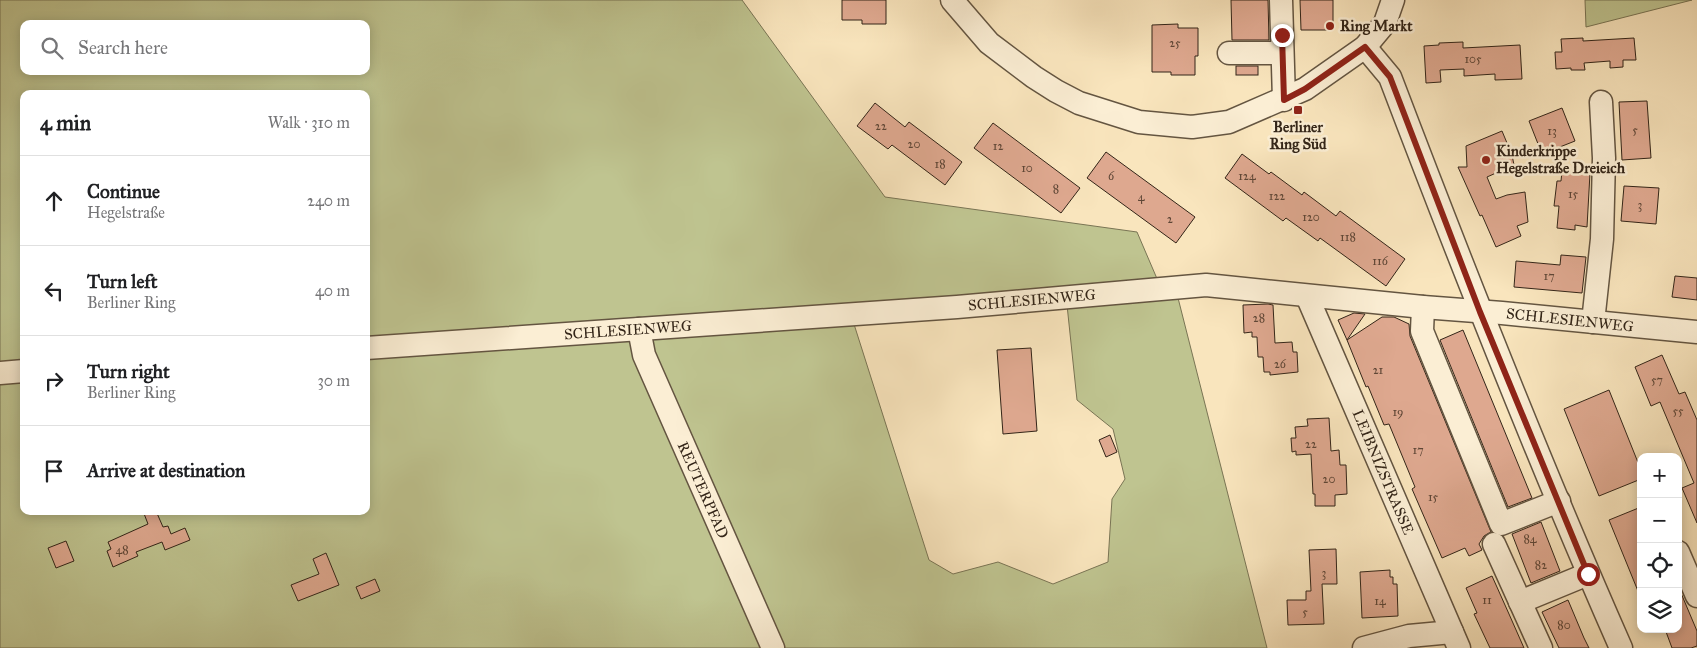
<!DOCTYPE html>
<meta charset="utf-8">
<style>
body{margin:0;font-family:"IM FELL Great Primer",serif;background:#f6f6f6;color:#202124}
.controls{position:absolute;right:15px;bottom:15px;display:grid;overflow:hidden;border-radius:10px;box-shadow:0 2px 12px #0003}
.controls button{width:45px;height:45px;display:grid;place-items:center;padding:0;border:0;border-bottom:1px solid #e0e0e0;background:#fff;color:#202124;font:25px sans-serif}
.stop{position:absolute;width:15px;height:15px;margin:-11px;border:4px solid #8f2418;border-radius:50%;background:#fff}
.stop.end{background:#8f2418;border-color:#fff;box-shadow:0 1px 5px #0008}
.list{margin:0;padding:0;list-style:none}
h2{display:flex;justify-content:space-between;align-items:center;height:65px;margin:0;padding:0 20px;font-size:21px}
h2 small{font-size:16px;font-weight:400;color:#757577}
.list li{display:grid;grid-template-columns:32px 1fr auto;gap:15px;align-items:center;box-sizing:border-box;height:90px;padding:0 20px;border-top:1px solid #e0e0e0}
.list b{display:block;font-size:19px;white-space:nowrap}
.list p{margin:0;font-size:16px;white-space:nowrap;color:#757577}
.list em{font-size:16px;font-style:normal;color:#757577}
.icon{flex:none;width:28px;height:28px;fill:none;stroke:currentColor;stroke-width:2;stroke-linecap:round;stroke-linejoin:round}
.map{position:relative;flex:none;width:1697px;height:648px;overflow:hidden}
.search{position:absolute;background:#fff;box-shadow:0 2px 12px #0003;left:20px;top:20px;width:350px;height:55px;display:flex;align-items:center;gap:12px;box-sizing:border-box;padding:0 18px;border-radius:10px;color:#757577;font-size:19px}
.panel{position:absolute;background:#fff;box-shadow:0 2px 12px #0003;left:20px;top:90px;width:350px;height:425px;border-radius:10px}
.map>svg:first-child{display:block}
.green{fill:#bfc490;stroke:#797454;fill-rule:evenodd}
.building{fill:#dea88f;stroke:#332518}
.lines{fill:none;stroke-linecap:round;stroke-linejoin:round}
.minor-casing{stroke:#645541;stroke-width:25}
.minor{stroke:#fbeed4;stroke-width:22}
.route{stroke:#8f2418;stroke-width:6}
.poi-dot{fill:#8f2418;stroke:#fbeed4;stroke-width:2}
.labels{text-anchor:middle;stroke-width:5;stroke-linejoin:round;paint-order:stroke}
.number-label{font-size:12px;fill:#5e4636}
.poi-label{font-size:15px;font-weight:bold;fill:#332518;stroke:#fbeed4;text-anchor:start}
.street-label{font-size:15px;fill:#332518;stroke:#fbeed4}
</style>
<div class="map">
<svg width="1697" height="648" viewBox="0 0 1697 648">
<rect width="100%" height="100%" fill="#f9e5bd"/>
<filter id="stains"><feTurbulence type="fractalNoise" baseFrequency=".004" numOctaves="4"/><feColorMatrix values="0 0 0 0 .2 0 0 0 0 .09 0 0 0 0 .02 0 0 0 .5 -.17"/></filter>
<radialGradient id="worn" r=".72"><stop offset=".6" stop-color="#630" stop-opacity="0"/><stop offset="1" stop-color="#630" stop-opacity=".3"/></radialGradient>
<g class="green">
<path d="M0 0H742L885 197 1137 232 1161 288 366 343V94H24V367L0 368ZM24 24H366V71H24Z"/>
<polygon points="1585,0 1692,0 1586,27"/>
<polygon points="1177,294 1267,648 779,648 650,352 653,336 853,321 929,560 953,574 998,562 1053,584 1108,562 1112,499 1125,479 1113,429 1077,400 1067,305"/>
<polygon points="631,335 767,648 0,648 0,377 24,375 24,511 366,511 366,353"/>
</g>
<g class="building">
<polygon points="842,0 886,0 886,24 862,24 862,20 842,20"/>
<polygon points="1231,0 1268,0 1269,40 1232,40"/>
<polygon points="1300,0 1333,0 1333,30 1301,30"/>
<polygon points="1178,24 1178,28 1198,28 1198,56 1195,56 1195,75 1171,75 1171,72 1152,72 1152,25"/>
<polygon points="1583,38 1583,41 1634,38 1636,60 1623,60 1623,67 1610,68 1610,61 1584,63 1585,70 1571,70 1571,68 1556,69 1555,52 1562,52 1561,39"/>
<polygon points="1463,42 1463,48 1520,45 1522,79 1495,80 1495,74 1464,76 1464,69 1440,70 1441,82 1426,83 1424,46 1439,45 1439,43"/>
<rect x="1236" y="66" width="22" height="9"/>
<polygon points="1647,101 1651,158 1622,160 1619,102"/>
<polygon points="875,103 905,127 909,122 962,162 945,185 892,145 888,149 857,126"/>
<polygon points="1562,108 1575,141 1542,154 1529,121"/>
<polygon points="993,123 1080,188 1061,213 974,148"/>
<polygon points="1502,131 1512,155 1514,165 1487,177 1496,199 1507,195 1525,192 1528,222 1517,226 1521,236 1496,247 1482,215 1480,216 1458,167 1467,167 1466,146"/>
<polygon points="1106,152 1195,217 1176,243 1087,178"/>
<polygon points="1242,154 1269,174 1271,172 1302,195 1304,192 1336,216 1340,211 1405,259 1386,286 1320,238 1318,241 1286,218 1283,221 1225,178"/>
<polygon points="1562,171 1590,173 1587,227 1575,225 1575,230 1557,228 1559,206 1554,206 1557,181 1561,181"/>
<polygon points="1624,186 1659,188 1656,224 1621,221"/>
<polygon points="1561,255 1586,257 1582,293 1514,287 1516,261 1560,265"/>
<polygon points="1675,276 1697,278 1697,300 1672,297"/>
<polygon points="1268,304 1273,305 1275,343 1292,342 1293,352 1297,352 1298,372 1270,375 1270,372 1264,372 1263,357 1258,357 1257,337 1252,337 1252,332 1244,333 1243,305"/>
<polygon points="1354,313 1365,314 1347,340 1338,320"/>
<polygon points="1382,317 1394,317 1409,324 1410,336 1491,532 1484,536 1479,544 1482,550 1469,556 1465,548 1442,558 1412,489 1415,487 1389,424 1384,425 1368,386 1366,387 1347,340"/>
<polygon points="1463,330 1532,498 1508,507 1440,340"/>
<polygon points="1031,348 1037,431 1003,434 997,350"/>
<polygon points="1662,355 1679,394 1685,392 1697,420 1697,523 1682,488 1694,483 1660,402 1651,406 1635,367"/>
<polygon points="1609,390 1641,470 1641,479 1599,496 1564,409"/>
<polygon points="1329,418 1331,451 1339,450 1340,465 1346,465 1347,494 1335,495 1335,506 1315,506 1315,494 1313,494 1311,454 1296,455 1296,451 1292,452 1291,438 1296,438 1295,427 1308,426 1307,419"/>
<polygon points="1110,435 1117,452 1106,457 1099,440"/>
<polygon points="1641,507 1641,596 1640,596 1609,520"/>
<polygon points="143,511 156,511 163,527 168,526 171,534 185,528 190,540 165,550 162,542 136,552 138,556 113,567 107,551 111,549 108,542 148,524"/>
<polygon points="1541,522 1560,571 1531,583 1512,534"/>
<polygon points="66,541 74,561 56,568 48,548"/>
<polygon points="1336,549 1337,584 1322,584 1324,624 1288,625 1287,600 1306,600 1306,591 1311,591 1309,550"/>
<polygon points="326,553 339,585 298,601 291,585 319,574 313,559"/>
<polygon points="1390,570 1390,577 1393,577 1393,584 1397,584 1398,616 1362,618 1360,572"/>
<polygon points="1492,576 1509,614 1524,648 1490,648 1474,614 1477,613 1466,588"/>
<polygon points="375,579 380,591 361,599 356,587"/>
<polygon points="1678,586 1697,631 1697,646 1691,648 1672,648 1665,629 1678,629"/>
<polygon points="1568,600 1584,638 1589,648 1559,648 1542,612"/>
</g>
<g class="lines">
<defs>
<g id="minor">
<polyline points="952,0 989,43 1034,77 1056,91 1079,103 1139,122 1192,127 1229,122 1305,89 1365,47 1385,23 1393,0"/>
<polyline points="1281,0 1284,100"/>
<path d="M1365 47 1390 77C1463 269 1538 460 1621 648"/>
<polyline points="1229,53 1282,53"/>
<polyline points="1307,296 1459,648"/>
<polyline points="1423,307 1422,331 1501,524 1559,501"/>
<polyline points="1593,322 1602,239 1604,158 1601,102"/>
<polyline points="639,329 644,355 773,648"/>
<polyline points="366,348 957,307 1206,285 1423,307 1502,313 1697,332"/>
<polyline points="0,373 24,371"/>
<polyline points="1494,544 1541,648"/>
<polyline points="1678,552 1697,596"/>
<polyline points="1520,602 1588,574"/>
<polyline points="1364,648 1409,636 1452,632"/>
</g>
</defs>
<use href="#minor" class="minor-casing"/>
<use href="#minor" class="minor"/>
</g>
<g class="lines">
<polyline class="route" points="1282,35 1284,100 1305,89 1365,47 1390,77 1480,312 1588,574"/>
</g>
<g class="poi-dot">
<circle cx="1330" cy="26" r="5"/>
<rect x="1293" y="105" width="10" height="10" rx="2.5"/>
<circle cx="1486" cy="160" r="5"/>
</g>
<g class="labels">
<g class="number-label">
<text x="1175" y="47">25</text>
<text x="1473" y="63">105</text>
<text x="881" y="130">22</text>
<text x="1635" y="134">5</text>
<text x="1552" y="135">13</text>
<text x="914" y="148">20</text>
<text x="998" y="150">12</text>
<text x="940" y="168">18</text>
<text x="1027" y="172">10</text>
<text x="1111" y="180">6</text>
<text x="1247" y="180">124</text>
<text x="1056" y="193">8</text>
<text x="1573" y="198">15</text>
<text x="1277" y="200">122</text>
<text x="1141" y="201">4</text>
<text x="1640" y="209">3</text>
<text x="1311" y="221">120</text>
<text x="1170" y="223">2</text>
<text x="1348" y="241">118</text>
<text x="1380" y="265">116</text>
<text x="1549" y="280">17</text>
<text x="1259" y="322">28</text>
<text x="1280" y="368">26</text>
<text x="1378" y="374">21</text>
<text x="1657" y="384">57</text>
<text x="1678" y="415">55</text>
<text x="1398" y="416">19</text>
<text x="1311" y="448">22</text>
<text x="1418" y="454">17</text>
<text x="1329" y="483">20</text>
<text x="1433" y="501">15</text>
<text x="1530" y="543">84</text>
<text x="122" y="554">48</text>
<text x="1541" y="569">82</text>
<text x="1324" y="577">3</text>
<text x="1487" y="604">11</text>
<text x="1380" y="605">14</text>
<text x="1305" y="616">5</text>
<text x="1564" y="629">80</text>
</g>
<g class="poi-label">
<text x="1340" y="31">Ring Markt</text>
<text x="1298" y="132" text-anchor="middle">Berliner<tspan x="1298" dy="17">Ring Süd</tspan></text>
<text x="1496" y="156">Kinderkrippe<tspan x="1496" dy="17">Hegelstraße Dreieich</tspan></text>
</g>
<g class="street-label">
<text transform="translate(1032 300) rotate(-5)" y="5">SCHLESIENWEG</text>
<text transform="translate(1570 320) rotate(6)" y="5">SCHLESIENWEG</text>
<text transform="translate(628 330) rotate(-4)" y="5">SCHLESIENWEG</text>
<text transform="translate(1383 472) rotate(67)" y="5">LEIBNIZSTRASSE</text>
<text transform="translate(703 490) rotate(66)" y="5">REUTERPFAD</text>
</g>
</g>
<rect width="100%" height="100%" filter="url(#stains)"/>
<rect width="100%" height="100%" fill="url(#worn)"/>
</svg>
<div class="controls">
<button>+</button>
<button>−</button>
<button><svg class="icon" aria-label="locate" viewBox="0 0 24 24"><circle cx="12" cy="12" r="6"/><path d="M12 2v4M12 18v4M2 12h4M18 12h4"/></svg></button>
<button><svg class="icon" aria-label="layers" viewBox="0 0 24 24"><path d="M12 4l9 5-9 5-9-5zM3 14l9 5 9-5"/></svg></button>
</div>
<div class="stop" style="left:1588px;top:574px"></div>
<div class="stop end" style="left:1282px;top:35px"></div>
<div class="search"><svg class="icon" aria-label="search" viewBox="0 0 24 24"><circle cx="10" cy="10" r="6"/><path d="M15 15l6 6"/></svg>Search here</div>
<section class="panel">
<h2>4 min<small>Walk · 310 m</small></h2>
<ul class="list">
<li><svg class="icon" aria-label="ahead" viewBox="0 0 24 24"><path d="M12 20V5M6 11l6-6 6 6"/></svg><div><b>Continue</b><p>Hegelstraße</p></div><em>240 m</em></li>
<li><svg class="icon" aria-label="left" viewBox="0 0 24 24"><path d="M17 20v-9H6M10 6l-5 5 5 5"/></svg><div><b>Turn left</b><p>Berliner Ring</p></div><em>40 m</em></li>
<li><svg class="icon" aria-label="right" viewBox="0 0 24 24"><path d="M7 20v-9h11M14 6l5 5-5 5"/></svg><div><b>Turn right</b><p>Berliner Ring</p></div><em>30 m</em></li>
<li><svg class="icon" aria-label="arrive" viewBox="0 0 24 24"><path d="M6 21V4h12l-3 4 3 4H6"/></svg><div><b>Arrive at destination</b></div></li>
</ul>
</section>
</div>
